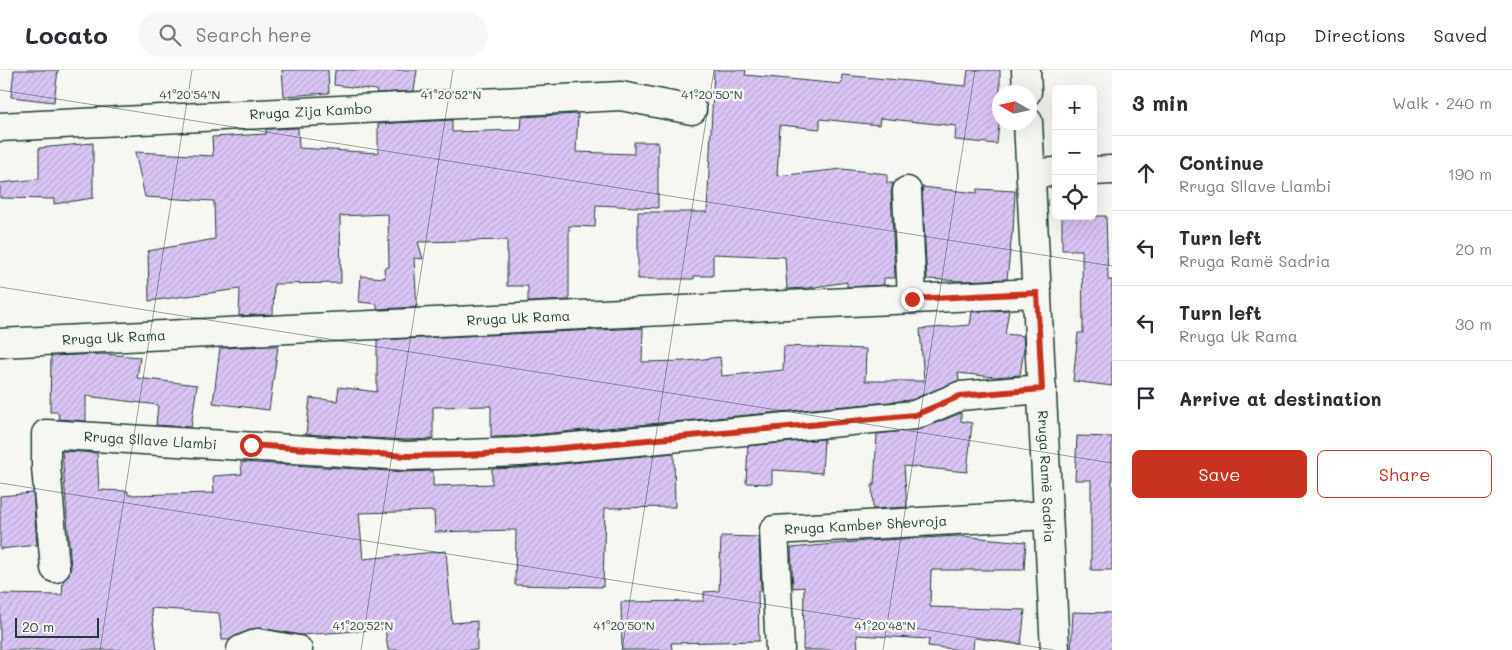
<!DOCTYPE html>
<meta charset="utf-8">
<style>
body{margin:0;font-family:Mali,sans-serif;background:#f7f7f7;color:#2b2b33}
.controls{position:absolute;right:15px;top:15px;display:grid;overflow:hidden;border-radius:8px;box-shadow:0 5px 20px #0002}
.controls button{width:45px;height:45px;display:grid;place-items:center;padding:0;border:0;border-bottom:1px solid #e1e1e2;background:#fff;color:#2b2b33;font:25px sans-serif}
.compass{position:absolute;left:992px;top:15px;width:45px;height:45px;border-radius:50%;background:#fff;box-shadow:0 5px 20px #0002;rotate:279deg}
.scale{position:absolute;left:15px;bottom:12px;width:84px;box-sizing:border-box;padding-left:5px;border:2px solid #1f3d34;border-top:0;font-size:14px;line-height:18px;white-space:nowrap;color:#1f3d34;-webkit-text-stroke:4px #f6f6f2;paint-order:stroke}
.stop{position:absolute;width:15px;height:15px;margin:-11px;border:4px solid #c8321e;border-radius:50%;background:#fff}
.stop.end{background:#c8321e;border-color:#fff;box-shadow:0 1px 5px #0008}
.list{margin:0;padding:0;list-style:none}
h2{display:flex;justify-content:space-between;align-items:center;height:65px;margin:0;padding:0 20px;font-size:21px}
h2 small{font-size:16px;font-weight:400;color:#7c7c81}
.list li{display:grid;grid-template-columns:32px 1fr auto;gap:15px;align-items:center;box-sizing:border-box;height:75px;padding:0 20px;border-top:1px solid #e1e1e2}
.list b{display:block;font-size:19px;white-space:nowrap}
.list p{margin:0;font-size:16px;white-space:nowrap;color:#7c7c81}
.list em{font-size:16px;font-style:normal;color:#7c7c81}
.actions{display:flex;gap:10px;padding:15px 20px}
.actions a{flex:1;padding:11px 0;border:1px solid #c8321e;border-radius:8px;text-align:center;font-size:18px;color:#c8321e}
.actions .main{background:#c8321e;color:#fff}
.icon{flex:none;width:28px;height:28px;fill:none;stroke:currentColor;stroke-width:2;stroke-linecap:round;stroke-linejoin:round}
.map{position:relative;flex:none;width:1112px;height:580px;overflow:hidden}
header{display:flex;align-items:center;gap:30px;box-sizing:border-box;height:70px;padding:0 25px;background:#fff;border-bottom:1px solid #e1e1e2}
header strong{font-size:24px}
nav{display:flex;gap:28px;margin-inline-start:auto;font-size:18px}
.search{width:350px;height:45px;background:#f7f7f7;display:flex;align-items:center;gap:12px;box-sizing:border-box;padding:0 18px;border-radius:28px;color:#7c7c81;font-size:19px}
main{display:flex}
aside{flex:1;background:#fff}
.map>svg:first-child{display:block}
.building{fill:url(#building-hatch);stroke:#1f3d34}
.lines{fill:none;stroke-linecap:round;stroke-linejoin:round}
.minor-casing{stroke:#1f3d34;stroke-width:31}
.minor{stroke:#f6f6f2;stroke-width:28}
.route{stroke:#c8321e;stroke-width:6}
.ticks{fill:none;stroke:#1f3d34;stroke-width:1;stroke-opacity:0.45}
.labels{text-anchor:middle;stroke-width:5;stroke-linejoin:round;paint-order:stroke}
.street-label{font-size:14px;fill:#1f3d34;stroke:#f6f6f2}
.ticks-label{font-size:12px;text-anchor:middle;fill:#1f3d34;stroke:#f6f6f2;stroke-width:5;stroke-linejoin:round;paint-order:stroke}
</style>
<header>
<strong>Locato</strong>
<div class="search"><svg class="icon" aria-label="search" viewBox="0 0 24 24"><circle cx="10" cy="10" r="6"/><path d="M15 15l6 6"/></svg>Search here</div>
<nav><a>Map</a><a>Directions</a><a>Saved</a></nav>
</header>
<main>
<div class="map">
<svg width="1112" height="580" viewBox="0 0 1112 580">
<defs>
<pattern id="building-hatch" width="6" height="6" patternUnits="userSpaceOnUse" patternTransform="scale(1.25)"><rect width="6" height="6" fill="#dac5f5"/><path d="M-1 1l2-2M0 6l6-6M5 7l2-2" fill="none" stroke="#bbaad3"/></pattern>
</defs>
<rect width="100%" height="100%" fill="#f6f6f2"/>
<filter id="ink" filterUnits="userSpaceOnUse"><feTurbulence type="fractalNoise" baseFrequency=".02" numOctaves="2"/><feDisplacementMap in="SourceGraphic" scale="10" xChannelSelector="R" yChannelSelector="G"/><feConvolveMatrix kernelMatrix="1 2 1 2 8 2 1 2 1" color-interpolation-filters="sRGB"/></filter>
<g filter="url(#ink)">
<g class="building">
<polygon points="14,0 58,0 54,32 11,27"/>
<polygon points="282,0 328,0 329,23 284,26"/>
<polygon points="335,0 417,0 414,21 377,23 376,20 334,15"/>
<polygon points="714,0 746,0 745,5 841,14 842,5 966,16 968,0 1000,0 1000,44 997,74 955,70 956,56 880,48 879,55 820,49 820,59 780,55 777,106 842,99 887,104 887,113 893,113 891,122 895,208 884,208 884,215 847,217 847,212 808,218 787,219 785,187 713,184 713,206 694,206 694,209 638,209 638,142 707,142"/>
<polygon points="578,44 576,82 634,84 634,72 658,72 658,138 596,135 595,157 569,156 569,230 528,232 528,216 507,216 507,170 418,172 423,189 414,188 417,237 377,239 377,234 359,232 361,206 385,208 384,198 389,197 388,144 340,146 341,213 274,214 273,244 239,246 240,219 149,231 148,181 215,169 214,131 145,127 135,82 213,86 212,67 266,64 266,59 298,58 299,78 378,83 378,54 452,50 452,62 521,60 522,47"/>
<polygon points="93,73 93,128 54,134 54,129 0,128 0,113 39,109 39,78"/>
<polygon points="922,117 977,123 977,119 1015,121 1013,163 1012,163 1007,209 963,211 927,209"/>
<polygon points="1062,146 1106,146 1108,210 1112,210 1112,316 1073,311 1078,263 1083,263 1082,180 1062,180"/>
<polygon points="1009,240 1005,264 1023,266 1024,279 1020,305 994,307 958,303 959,310 911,330 519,366 491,367 491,336 433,337 433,369 406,370 306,364 310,328 337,331 339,317 377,322 377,270 643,258 642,292 687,291 720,287 722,306 783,300 784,276 866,279 865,311 924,311 920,259 970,255 972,242"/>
<polygon points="273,276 278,276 269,340 213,333 220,278"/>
<polygon points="105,284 140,287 137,308 197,315 191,357 156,355 158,335 86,326 86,351 59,349 58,342 50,342 51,286"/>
<polygon points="961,343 961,351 972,353 967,402 904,396 907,437 873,439 872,415 874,415 877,364 921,359"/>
<polygon points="1077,366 1112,367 1112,500 1091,500 1091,410 1075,410"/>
<polygon points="824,369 822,403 772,400 772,414 746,413 748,376"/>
<polygon points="62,381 97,383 99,420 128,421 128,425 214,423 213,406 242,404 241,392 405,402 433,401 433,416 492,414 492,399 521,398 674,383 675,437 605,438 603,517 515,515 516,460 435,462 434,441 359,443 363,489 446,481 452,553 477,551 477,580 388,580 385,559 301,565 260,558 252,559 235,566 229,570 222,570 219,543 151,538 157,580 0,580 0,524 62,525 63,511 69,504 71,497"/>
<polygon points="33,423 37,475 0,479 0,426"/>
<polygon points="721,466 759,467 761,521 758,521 759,571 671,573 672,580 622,580 621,532 704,531 704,522 719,521"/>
<polygon points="959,466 1026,472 1024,500 931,500 930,537 1025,540 1021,574 974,568 973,580 962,580 928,576 929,569 857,565 858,580 803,580 804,517 793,518 791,478 866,471"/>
<polygon points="1073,542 1112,543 1112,580 1071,580"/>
</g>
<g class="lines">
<defs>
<g id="minor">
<polyline points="1026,0 1027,22"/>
<path id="s1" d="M1028 52 1055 580"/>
<path id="s2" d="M0 57 621 26 692 40"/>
<polyline points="1093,101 1112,100"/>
<polyline points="1031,103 1056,102"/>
<polyline points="907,121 912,229"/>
<path id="s3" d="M0 273 1037 223"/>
<path id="s4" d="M55 498 46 397V364L406 386 520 382 915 345 960 326 1042 319"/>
<polyline points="241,580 258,573 298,580"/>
<path id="s5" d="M780 580 774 460 1048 445"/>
</g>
</defs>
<use href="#minor" class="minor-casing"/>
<use href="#minor" class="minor"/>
</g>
</g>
<g class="lines" filter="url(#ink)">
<polyline class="route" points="251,375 406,386 466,385 520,382 915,345 960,326 1042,319 1037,223 912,229"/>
</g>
<path class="ticks" d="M0 20 1112 196M0 217 1112 393M0 413 1054 580M100 580 192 0M361 580 453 0M622 580 714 0M883 580 975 0"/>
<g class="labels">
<g class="street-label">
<text dy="5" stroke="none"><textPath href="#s2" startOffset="311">Rruga Zija Kambo</textPath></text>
<text dy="5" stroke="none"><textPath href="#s3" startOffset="519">Rruga Uk Rama</textPath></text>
<text dy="5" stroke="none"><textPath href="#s3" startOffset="114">Rruga Uk Rama</textPath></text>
<text dy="5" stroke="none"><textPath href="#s4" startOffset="239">Rruga Sllave Llambi</textPath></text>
<text dy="5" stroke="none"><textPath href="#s1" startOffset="355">Rruga Ramë Sadria</textPath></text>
<text dy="5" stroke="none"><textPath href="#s5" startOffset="212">Rruga Kamber Shevroja</textPath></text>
</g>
</g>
<g class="ticks-label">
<text x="190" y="29">41°20'54"N</text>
<text x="451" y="29">41°20'52"N</text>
<text x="712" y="29">41°20'50"N</text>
<text x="363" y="560">41°20'52"N</text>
<text x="624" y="560">41°20'50"N</text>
<text x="885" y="560">41°20'48"N</text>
</g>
</svg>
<div class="controls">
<button>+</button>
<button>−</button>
<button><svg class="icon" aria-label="locate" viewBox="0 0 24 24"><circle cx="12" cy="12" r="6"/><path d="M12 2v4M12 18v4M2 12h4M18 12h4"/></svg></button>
</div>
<svg class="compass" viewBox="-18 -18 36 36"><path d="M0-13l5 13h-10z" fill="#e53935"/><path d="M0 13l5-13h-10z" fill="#7c7c81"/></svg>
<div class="scale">20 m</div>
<div class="stop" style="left:251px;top:375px"></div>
<div class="stop end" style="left:912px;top:229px"></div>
</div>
<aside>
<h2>3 min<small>Walk · 240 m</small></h2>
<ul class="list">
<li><svg class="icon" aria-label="ahead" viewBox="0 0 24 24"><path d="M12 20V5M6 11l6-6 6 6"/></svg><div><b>Continue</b><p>Rruga Sllave Llambi</p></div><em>190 m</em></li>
<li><svg class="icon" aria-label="left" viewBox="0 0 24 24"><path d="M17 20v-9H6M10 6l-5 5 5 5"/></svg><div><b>Turn left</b><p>Rruga Ramë Sadria</p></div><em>20 m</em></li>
<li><svg class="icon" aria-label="left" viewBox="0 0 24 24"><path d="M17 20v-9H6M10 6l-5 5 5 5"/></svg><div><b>Turn left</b><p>Rruga Uk Rama</p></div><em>30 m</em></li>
<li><svg class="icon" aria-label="arrive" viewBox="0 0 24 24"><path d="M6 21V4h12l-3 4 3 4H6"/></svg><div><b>Arrive at destination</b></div></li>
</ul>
<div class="actions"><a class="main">Save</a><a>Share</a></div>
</aside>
</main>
